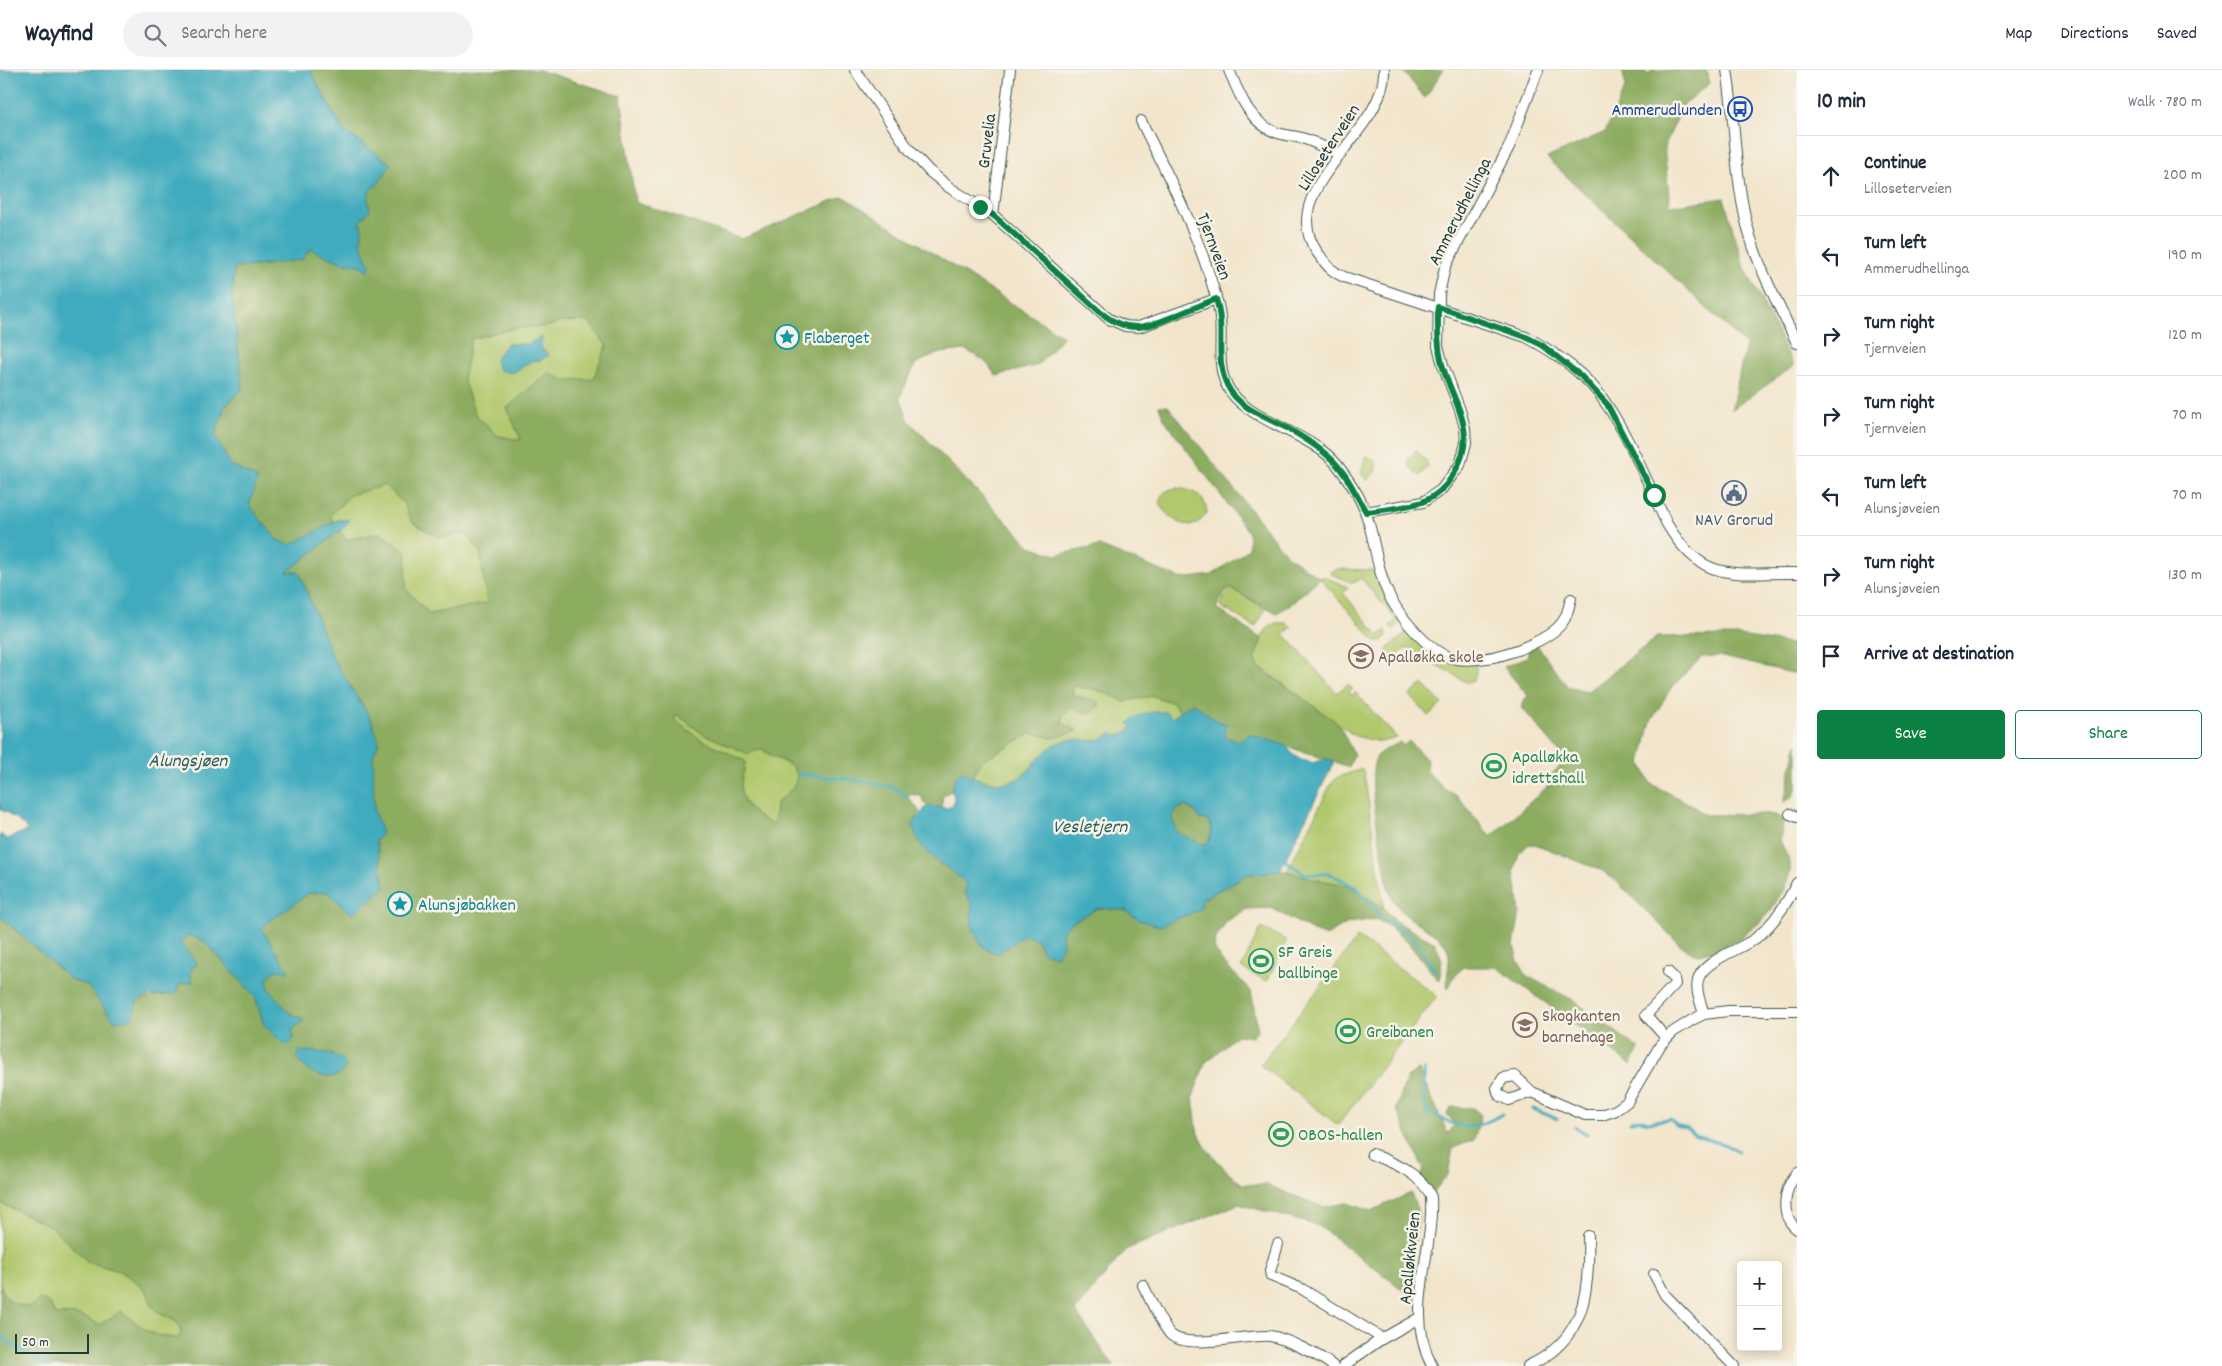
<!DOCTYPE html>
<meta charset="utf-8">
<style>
body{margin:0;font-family:Dekko,sans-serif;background:#f2f2f3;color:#1f2937}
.controls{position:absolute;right:15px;bottom:15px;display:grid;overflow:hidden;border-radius:5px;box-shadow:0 2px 12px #0003}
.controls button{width:45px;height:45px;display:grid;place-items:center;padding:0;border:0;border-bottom:1px solid #e0e1e3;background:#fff;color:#1f2937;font:25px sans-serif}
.scale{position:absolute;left:15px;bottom:12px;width:74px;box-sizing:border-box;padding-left:5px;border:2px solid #1f3d34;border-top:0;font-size:14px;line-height:18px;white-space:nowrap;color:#1f3d34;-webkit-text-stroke:4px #f7f3e8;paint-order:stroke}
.stop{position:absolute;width:15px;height:15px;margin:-11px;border:4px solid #0b8043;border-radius:50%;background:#fff}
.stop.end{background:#0b8043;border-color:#fff;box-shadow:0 1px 5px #0008}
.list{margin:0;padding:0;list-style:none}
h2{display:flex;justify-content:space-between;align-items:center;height:65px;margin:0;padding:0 20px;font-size:21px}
h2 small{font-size:16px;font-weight:400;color:#747a83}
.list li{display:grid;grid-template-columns:32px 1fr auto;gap:15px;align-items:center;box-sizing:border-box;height:80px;padding:0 20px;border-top:1px solid #e0e1e3}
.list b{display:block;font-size:19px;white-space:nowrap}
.list p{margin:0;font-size:16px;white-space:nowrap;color:#747a83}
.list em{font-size:16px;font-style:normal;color:#747a83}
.actions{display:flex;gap:10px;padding:15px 20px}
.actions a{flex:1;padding:11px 0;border:1px solid #0b8043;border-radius:5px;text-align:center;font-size:18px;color:#0b8043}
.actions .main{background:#0b8043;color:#fff}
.icon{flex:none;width:28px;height:28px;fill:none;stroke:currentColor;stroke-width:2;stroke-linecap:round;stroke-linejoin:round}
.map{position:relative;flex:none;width:1797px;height:1296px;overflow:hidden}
header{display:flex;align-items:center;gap:30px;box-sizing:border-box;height:70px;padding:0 25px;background:#fff;border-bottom:1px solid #e0e1e3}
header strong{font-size:24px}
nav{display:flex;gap:28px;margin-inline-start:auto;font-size:18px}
.search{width:350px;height:45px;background:#f2f2f3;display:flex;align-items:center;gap:12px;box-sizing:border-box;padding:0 18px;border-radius:28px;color:#747a83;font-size:19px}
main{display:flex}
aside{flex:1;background:#fff}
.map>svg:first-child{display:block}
.green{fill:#b1c86d;stroke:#688250;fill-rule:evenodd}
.forest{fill:#8cac60;stroke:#56744a;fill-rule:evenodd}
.water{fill:#3fabbe;stroke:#2f7479;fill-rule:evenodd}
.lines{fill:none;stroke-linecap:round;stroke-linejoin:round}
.stream{stroke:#3fabbe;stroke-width:3}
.minor-casing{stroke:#3f564b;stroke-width:12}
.minor{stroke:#fff;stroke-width:10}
.route{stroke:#0b8043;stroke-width:6}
.labels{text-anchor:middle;stroke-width:5;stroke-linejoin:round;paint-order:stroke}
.transit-label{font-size:18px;fill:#164399;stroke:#f7f3e8;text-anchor:end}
.street-label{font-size:18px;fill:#1f3d34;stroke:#f7f3e8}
.culture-label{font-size:18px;fill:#0d838f;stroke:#f7f3e8;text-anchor:start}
.service-label{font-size:18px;fill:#4e5e75;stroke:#f7f3e8}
.education-label{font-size:18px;fill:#785e54;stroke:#f7f3e8;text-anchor:start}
.leisure-label{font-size:18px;fill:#27864d;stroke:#f7f3e8;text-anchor:start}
.water-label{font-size:19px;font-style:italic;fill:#295e5d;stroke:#f7f3e8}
</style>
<header>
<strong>Wayfind</strong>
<div class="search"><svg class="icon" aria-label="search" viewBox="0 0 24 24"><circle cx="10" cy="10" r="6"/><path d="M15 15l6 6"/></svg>Search here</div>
<nav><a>Map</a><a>Directions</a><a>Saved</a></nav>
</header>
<main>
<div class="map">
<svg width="1797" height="1296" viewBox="0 0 1797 1296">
<rect width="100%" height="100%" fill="#f7f3e8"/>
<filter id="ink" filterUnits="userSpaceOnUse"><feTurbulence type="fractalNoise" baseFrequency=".02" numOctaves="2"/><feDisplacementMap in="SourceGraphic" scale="10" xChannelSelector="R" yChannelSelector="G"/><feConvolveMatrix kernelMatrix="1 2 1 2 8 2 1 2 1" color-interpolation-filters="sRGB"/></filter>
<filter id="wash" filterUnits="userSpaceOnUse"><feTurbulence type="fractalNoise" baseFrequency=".0096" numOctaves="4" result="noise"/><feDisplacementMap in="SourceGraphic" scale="20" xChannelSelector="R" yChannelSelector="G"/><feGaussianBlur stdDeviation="1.12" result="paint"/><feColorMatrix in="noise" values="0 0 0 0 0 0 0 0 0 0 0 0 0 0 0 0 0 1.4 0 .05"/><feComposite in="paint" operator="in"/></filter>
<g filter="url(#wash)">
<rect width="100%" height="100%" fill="#f2e5cc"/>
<g class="green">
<path d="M588 251 607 276 593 309 564 310 548 304 522 371 498 366 475 344 463 309 471 269 514 258 544 257 561 252ZM506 274C522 273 537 273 548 286L533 290 513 303Z"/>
<polygon points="1416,380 1426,390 1428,396 1420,406 1409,396 1408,389"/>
<polygon points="1366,385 1376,392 1376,401 1367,411 1361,403"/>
<polygon points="385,415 404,434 412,452 440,468 465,463 480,481 487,533 429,544 406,519 380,463 347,470 340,461 349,450 338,450 334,452 330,446 350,425"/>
<path d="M1177 418C1193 420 1206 426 1207 443 1203 448 1199 454 1192 455 1169 456 1142 423 1177 418Z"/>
<polygon points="1338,499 1373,500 1382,522 1401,552 1394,559 1390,556 1396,550 1361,508 1353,513 1331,504 1332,501"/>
<polygon points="1322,506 1348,517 1343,523 1379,566 1386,560 1387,566 1381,572 1376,572 1320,508"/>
<polygon points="1230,518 1266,539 1255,557 1220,536"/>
<path d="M1276 553H1288L1292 557 1284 564 1337 623 1348 614 1353 619 1349 621 1350 624 1352 625 1355 622 1397 668 1381 672 1355 666 1258 596 1254 589C1259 577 1262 557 1276 553Z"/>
<polygon points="1408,561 1424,574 1476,593 1476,604 1472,612 1468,613 1435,594 1427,584 1421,589 1411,583 1406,578 1392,590 1387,585 1387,579"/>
<polygon points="1423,614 1442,634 1428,646 1410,625"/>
<path d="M1075 616 1098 620 1124 631 1153 626 1174 633 1180 644 1172 648 1166 642C1150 642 1139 642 1129 654L1132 656C1124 668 1089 673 1076 669L1037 688 1028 701 1010 712 998 713 972 707 982 690 1032 663 1053 668 1077 660 1062 654 1063 646 1069 637 1089 643 1094 642V630L1075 626 1072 620Z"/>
<path d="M678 645 703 664 762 679 772 687 790 695 797 704V711L788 724 776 733 775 748 773 756C758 747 739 734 741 714 742 706 745 699 745 691L700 669 674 650 675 646Z"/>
<polygon points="1362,699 1364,703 1384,838 1348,815 1313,809 1287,801 1332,712 1338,707"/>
<polygon points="1261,858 1287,870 1267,911 1241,898"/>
<polygon points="1358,867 1437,926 1338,1055 1260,995"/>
<path d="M0 1133 51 1156 88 1192 119 1201 135 1211 147 1222 152 1236 161 1244 177 1252 181 1263 178 1268C148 1267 144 1257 121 1242L99 1255C87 1246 70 1243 55 1245L50 1234 40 1229 29 1237 15 1234 4 1226 0 1211Z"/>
</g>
<g class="forest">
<path d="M310 0H539L621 26 635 132 742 169 843 126 1063 266 1038 295 996 306 986 292 966 280 940 283 916 293 900 327 909 351 1030 476 1056 485 1099 476 1182 509 1212 505 1249 479V463L1164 349 1159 336H1168L1280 477 1289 487 1320 508 1291 534 1277 543 1228 517 1216 538 1262 569 1254 589 1258 597 1338 653 1354 685 1349 697 1250 664 1240 671 1227 668 1224 665 1227 654 1217 651 1193 633 1180 641 1174 633 1153 626 1124 631 1098 620 1075 616 1072 620 1075 626 1094 630 1100 633 1094 642 1088 643 1069 637 1063 646 1062 653 1078 661 1053 668 1032 663 982 690 972 707 956 706 951 721 943 725 941 738 927 736 922 731 923 727 911 724 908 727 920 742 913 754 936 792 955 802 966 814 965 823 972 834C969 852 976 870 989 882L1010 877 1019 867 1025 864 1037 870 1043 882 1063 875 1062 863 1069 854 1098 838 1125 840 1141 851 1202 830 1248 804 1268 803 1280 800 1287 801 1313 809 1348 815 1384 838 1395 851 1435 873 1442 890 1439 911 1409 874 1390 857 1376 849 1348 853 1326 866 1313 861 1271 838 1247 839 1227 851 1216 868 1214 878 1220 889 1251 921 1258 961 1252 967 1237 965 1205 993 1193 1027 1197 1059 1206 1078 1225 1099 1242 1114 1267 1115 1323 1137 1347 1133 1371 1141 1411 1123 1419 1145 1407 1223 1319 1156 1239 1134 1127 1179 1075 1241 1114 1296H0V1211L4 1226 15 1234 28 1237 40 1229 50 1234 55 1245C72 1243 85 1245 99 1255L121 1241C143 1257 149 1267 178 1268L181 1263 177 1252 161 1244 152 1236 147 1222 135 1211 119 1201 88 1192 51 1156 0 1133V846L71 910 87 915 115 951C139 929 142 927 175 924L179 914 193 912 189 903 197 893 186 880 180 871 189 865 204 871 255 926 264 955 284 974 294 969 292 960 302 952V947C292 948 275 929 270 920 268 917 268 912 267 908L277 899 288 902 262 859 266 854 309 823 327 822 343 835 385 817 376 771 382 763 374 742 371 649 333 589 299 502H286L340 461 347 470 380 463 407 483 406 519 429 544 487 533 480 481 465 463 440 468 412 452 404 434 385 415 350 425 330 446 334 452 291 475 277 471 249 435 257 409 230 395 215 365 225 336 243 319 232 226 234 198 268 195 310 179 341 192 360 195 368 201 370 195 361 173 362 161 360 151 370 140 368 130 370 119 377 115 391 94 343 60ZM588 251 607 276 593 309 564 310 548 303 507 338 521 370 498 366 475 344 463 309 471 269 514 258 544 257 561 252ZM678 645 703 664 748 684 762 679C771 686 782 689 790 695 807 708 787 725 776 733L775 748 773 755C758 747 738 734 741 714 742 706 745 699 745 691L700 669 675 650V646Z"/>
<polygon points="1402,0 1443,0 1425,28"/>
<polygon points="1622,0 1645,0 1647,5 1652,0 1706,0 1710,13 1684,34 1664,77 1670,136 1724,128 1743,194 1794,296 1731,340 1746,275 1547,88 1605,62 1626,16"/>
<path d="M1740 566 1797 575V604L1718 586 1702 587 1671 618 1651 651 1641 693 1651 714 1690 734 1705 745 1766 744 1775 745 1781 748 1783 754 1780 770 1790 793V803L1784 819 1771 840 1758 854 1740 868 1715 880 1698 884 1687 880 1675 870 1615 810 1603 801 1535 774H1529L1519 783 1514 801 1520 842 1514 876 1518 891 1527 906 1573 930 1639 979 1631 995 1496 897H1464L1455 905 1448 919C1444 904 1455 887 1444 873 1424 850 1399 853 1388 817 1384 790 1364 706 1377 686 1381 680 1394 676 1400 672L1403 676 1409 671 1427 690 1426 700 1443 718 1457 726 1491 767 1556 709 1552 704 1566 690 1523 639 1522 633 1528 626 1504 597 1527 587 1529 579 1537 575 1568 617 1588 621 1657 567Z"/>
<polygon points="1797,673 1797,716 1793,726 1784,733"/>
<polygon points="1185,736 1211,753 1212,763 1208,772 1203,775 1176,762 1171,748 1177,739"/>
<polygon points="1419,1000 1448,1064 1455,1054 1447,1044 1451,1037 1473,1038 1481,1045 1474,1070 1453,1078 1448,1105 1433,1122 1417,1115 1424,1100 1396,1039 1407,1008"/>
</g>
<g class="water">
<polygon points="0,0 310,0 343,60 391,94 377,115 370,119 368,130 370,140 360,151 362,161 361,173 370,195 368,201 360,195 341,192 310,179 302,190 234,198 232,226 243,319 225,336 215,365 230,395 258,409 249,435 277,470 291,475 338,450 350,450 341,460 287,502 299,502 333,589 371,649 379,672 373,686 374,741 382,763 376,771 385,817 352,844 327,822 309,823 266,854 262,859 289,902 276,900 267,908 269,919 289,943 304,950 292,960 294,969 291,973 284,975 264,955 255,926 204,871 189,865 180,871 186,880 197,893 189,903 193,912 180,914 175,924 149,926 137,931 132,949 114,951 87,915 71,910 0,846 0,764 7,769 28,760 15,748 10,746 9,743 0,740"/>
<polygon points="542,266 541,278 549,285 540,291 533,290 513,303 499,300 495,290 506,274 529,274"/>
<path d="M1193 633 1217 651 1227 654 1224 665 1227 668 1240 671 1250 664 1287 676 1293 685 1311 693 1328 689 1334 692 1280 800 1268 803 1248 804 1202 829 1201 839 1160 856 1141 851 1125 840 1098 838 1069 854 1062 863 1063 875 1057 886 1043 882 1037 870 1025 864 998 884C976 879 969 854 972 834L965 823 966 814C947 793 918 787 913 754L927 736 948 738 953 735 954 726 951 721 956 706 962 701C982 713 1011 721 1029 700 1039 689 1047 676 1063 671 1081 665 1091 678 1111 663L1119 666 1128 662 1132 656 1128 654C1139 642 1150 642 1166 642L1172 648ZM1185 736 1196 742 1200 750 1206 749C1214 756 1212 763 1208 772L1203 775 1176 762 1172 748 1177 739Z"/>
<path d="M300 981C315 982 339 980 346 996 337 1017 304 1004 297 987Z"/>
</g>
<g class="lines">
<g class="stream">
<polyline points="797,704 856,710 893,717 908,727"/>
<polyline points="1285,790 1304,804 1331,804 1357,818 1383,849 1414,868 1435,901"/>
<path d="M1424 999 1425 1038 1430 1044C1437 1044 1439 1047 1445 1050 1466 1062 1482 1056 1502 1044"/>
<polyline points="1533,1039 1557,1049"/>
<polyline points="1630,1052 1638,1049 1648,1052 1670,1049 1676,1055 1686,1058 1696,1066 1726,1075 1738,1082"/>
<polyline points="1575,1057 1587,1064"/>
<polyline points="0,1264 9,1273 49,1296"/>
</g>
</g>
</g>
<g filter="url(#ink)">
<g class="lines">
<defs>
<g id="minor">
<polyline points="855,0 908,78 929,101 950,118 993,145 1109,249 1125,256 1139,257 1216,229"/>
<path d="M1229 0C1239 24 1250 54 1278 63 1287 66 1296 66 1305 69 1317 73 1328 80 1341 84"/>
<path d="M1384 0C1387 63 1273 118 1317 182 1327 195 1329 200 1344 207L1526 267C1555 282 1589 306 1607 335 1630 369 1649 416 1667 454 1703 515 1735 502 1797 503"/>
<path d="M1727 0C1736 54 1734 112 1750 166 1761 203 1780 238 1797 273"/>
<path d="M1141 51C1171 111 1202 171 1218 235 1225 262 1215 289 1226 314 1245 353 1310 360 1338 396 1348 409 1361 428 1366 444 1375 469 1376 497 1387 521 1396 543 1432 587 1457 589 1472 591 1494 588 1508 583 1525 578 1557 565 1565 548 1568 542 1569 535 1571 529"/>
<polyline points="993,145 1010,0"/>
<polyline points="1366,442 1423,432 1441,420 1460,395 1466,373 1465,358 1460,340 1443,295 1438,276 1439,224 1445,197 1509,77 1538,0"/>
<polyline points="1790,744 1797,747"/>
<path d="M1704 944C1701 933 1694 919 1699 907 1706 890 1741 879 1756 868 1774 854 1787 833 1797 813"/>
<polyline points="1666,968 1646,945 1675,914 1674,908 1668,902"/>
<polyline points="1532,1022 1509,1030 1499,1025 1497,1018 1503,1008 1515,1006 1532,1022 1585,1045 1602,1045 1616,1040 1627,1032 1661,974 1673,962 1692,950 1704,944 1728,941 1797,941"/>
<path d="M1372 1084C1394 1093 1422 1104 1431 1127 1434 1184 1404 1242 1432 1296"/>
<path d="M1797 1103C1784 1119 1779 1145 1797 1159"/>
<polyline points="1278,1174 1270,1201 1271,1206 1302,1219 1377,1265 1380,1270"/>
<polyline points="1654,1204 1665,1225 1734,1296"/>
<path d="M1143 1215C1149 1227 1162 1257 1171 1265 1188 1280 1249 1264 1270 1266 1285 1268 1321 1286 1333 1296"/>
<polyline points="1343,1296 1380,1270 1419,1248"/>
<path d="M1528 1296C1585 1270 1590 1222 1588 1166"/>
</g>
</defs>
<use href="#minor" class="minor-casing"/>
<use href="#minor" class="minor"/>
</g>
</g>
<g class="lines" filter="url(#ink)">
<path class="route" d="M980 137 993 145 1032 180 1100 242C1111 251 1125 258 1139 257 1158 256 1196 236 1216 229 1226 258 1214 288 1227 315 1238 338 1265 347 1287 358 1301 366 1316 375 1328 386 1345 400 1355 423 1366 442 1384 440 1404 438 1422 432 1435 427 1446 417 1453 405 1480 361 1454 336 1442 294 1437 275 1438 256 1438 237L1526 267 1542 275 1581 306 1607 334 1654 425"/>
</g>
<defs>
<symbol id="bus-ring" viewBox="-11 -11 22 22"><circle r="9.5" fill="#f7f3e8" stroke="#1a4fb4" stroke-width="1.5"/><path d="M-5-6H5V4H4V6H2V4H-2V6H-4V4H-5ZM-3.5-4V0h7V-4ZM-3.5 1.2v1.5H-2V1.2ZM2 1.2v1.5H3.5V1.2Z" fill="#1a4fb4"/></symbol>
<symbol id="sight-ring" viewBox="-11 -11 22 22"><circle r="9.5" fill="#f7f3e8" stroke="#0f9aa8" stroke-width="1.5"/><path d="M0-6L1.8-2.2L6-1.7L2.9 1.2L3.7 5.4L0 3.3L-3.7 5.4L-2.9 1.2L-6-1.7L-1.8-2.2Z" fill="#0f9aa8"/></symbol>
<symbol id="civic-ring" viewBox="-11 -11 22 22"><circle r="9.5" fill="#f7f3e8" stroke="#5c6f8a" stroke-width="1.5"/><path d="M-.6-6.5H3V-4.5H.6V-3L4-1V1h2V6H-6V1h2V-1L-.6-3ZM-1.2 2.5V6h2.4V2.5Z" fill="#5c6f8a"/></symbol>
<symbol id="school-ring" viewBox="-11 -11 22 22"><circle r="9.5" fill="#f7f3e8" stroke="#8d6e63" stroke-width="1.5"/><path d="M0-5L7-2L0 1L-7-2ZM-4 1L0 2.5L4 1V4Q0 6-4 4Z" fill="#8d6e63"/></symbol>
<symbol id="stadium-ring" viewBox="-11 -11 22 22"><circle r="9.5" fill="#f7f3e8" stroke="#2e9e5b" stroke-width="1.5"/><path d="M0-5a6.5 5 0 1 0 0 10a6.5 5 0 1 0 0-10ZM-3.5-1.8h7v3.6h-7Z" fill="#2e9e5b"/></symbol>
</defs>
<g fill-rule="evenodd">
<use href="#bus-ring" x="1726" y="25" width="28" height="28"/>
<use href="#sight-ring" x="773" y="253" width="28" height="28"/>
<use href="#civic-ring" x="1720" y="409" width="28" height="28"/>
<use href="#school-ring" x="1347" y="572" width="28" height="28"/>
<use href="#stadium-ring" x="1480" y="682" width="28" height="28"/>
<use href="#sight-ring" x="386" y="820" width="28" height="28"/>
<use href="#stadium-ring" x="1247" y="877" width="28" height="28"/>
<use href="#school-ring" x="1511" y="941" width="28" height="28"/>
<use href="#stadium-ring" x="1334" y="947" width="28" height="28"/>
<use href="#stadium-ring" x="1267" y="1050" width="28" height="28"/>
</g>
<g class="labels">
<g class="transit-label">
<text x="1722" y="45">Ammerudlunden</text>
</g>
<g class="street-label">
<text transform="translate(986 71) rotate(-83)" y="6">Gruvelia</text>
<text transform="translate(1328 77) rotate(-57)" y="6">Lilloseterveien</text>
<text transform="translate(1459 141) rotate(-63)" y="6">Ammerudhellinga</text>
<text transform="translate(1215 176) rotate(70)" y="6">Tjernveien</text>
<text transform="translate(1409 1188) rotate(-84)" y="6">Apalløkkveien</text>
</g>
<g class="culture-label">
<text x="804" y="273">Flaberget</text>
<text x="418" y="840">Alunsjøbakken</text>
</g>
<g class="service-label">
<text x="1734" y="455">NAV Grorud</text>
</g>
<g class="education-label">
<text x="1378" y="592">Apalløkka skole</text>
<text x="1542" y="951">Skogkanten<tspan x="1542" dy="21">barnehage</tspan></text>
</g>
<g class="leisure-label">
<text x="1512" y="692">Apalløkka<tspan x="1512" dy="21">idrettshall</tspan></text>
<text x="1278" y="887">SF Greis<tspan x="1278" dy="21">ballbinge</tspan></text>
<text x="1366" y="967">Greibanen</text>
<text x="1298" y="1070">OBOS-hallen</text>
</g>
<g class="water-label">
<text x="188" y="696">Alungsjøen</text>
<text x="1090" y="762">Vesletjern</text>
</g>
</g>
</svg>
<div class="controls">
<button>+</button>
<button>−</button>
</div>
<div class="scale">50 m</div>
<div class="stop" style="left:1654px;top:425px"></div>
<div class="stop end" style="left:980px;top:137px"></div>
</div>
<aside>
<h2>10 min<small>Walk · 780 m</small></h2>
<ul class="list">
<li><svg class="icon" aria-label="ahead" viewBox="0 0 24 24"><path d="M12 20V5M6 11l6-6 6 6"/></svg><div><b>Continue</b><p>Lilloseterveien</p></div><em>200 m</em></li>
<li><svg class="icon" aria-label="left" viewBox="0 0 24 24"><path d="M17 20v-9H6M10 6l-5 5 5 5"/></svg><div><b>Turn left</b><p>Ammerudhellinga</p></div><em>190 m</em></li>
<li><svg class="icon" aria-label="right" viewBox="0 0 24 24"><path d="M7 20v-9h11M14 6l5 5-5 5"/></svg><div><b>Turn right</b><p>Tjernveien</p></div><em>120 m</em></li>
<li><svg class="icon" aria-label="right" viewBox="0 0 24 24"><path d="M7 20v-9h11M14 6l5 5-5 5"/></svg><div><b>Turn right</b><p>Tjernveien</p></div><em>70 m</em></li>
<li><svg class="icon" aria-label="left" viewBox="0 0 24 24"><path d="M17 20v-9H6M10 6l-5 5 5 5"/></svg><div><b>Turn left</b><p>Alunsjøveien</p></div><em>70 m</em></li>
<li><svg class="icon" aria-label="right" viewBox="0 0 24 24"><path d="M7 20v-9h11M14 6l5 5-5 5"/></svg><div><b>Turn right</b><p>Alunsjøveien</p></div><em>130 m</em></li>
<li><svg class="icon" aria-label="arrive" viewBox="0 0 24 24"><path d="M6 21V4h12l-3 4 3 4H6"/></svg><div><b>Arrive at destination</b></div></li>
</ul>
<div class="actions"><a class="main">Save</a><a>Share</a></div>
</aside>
</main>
